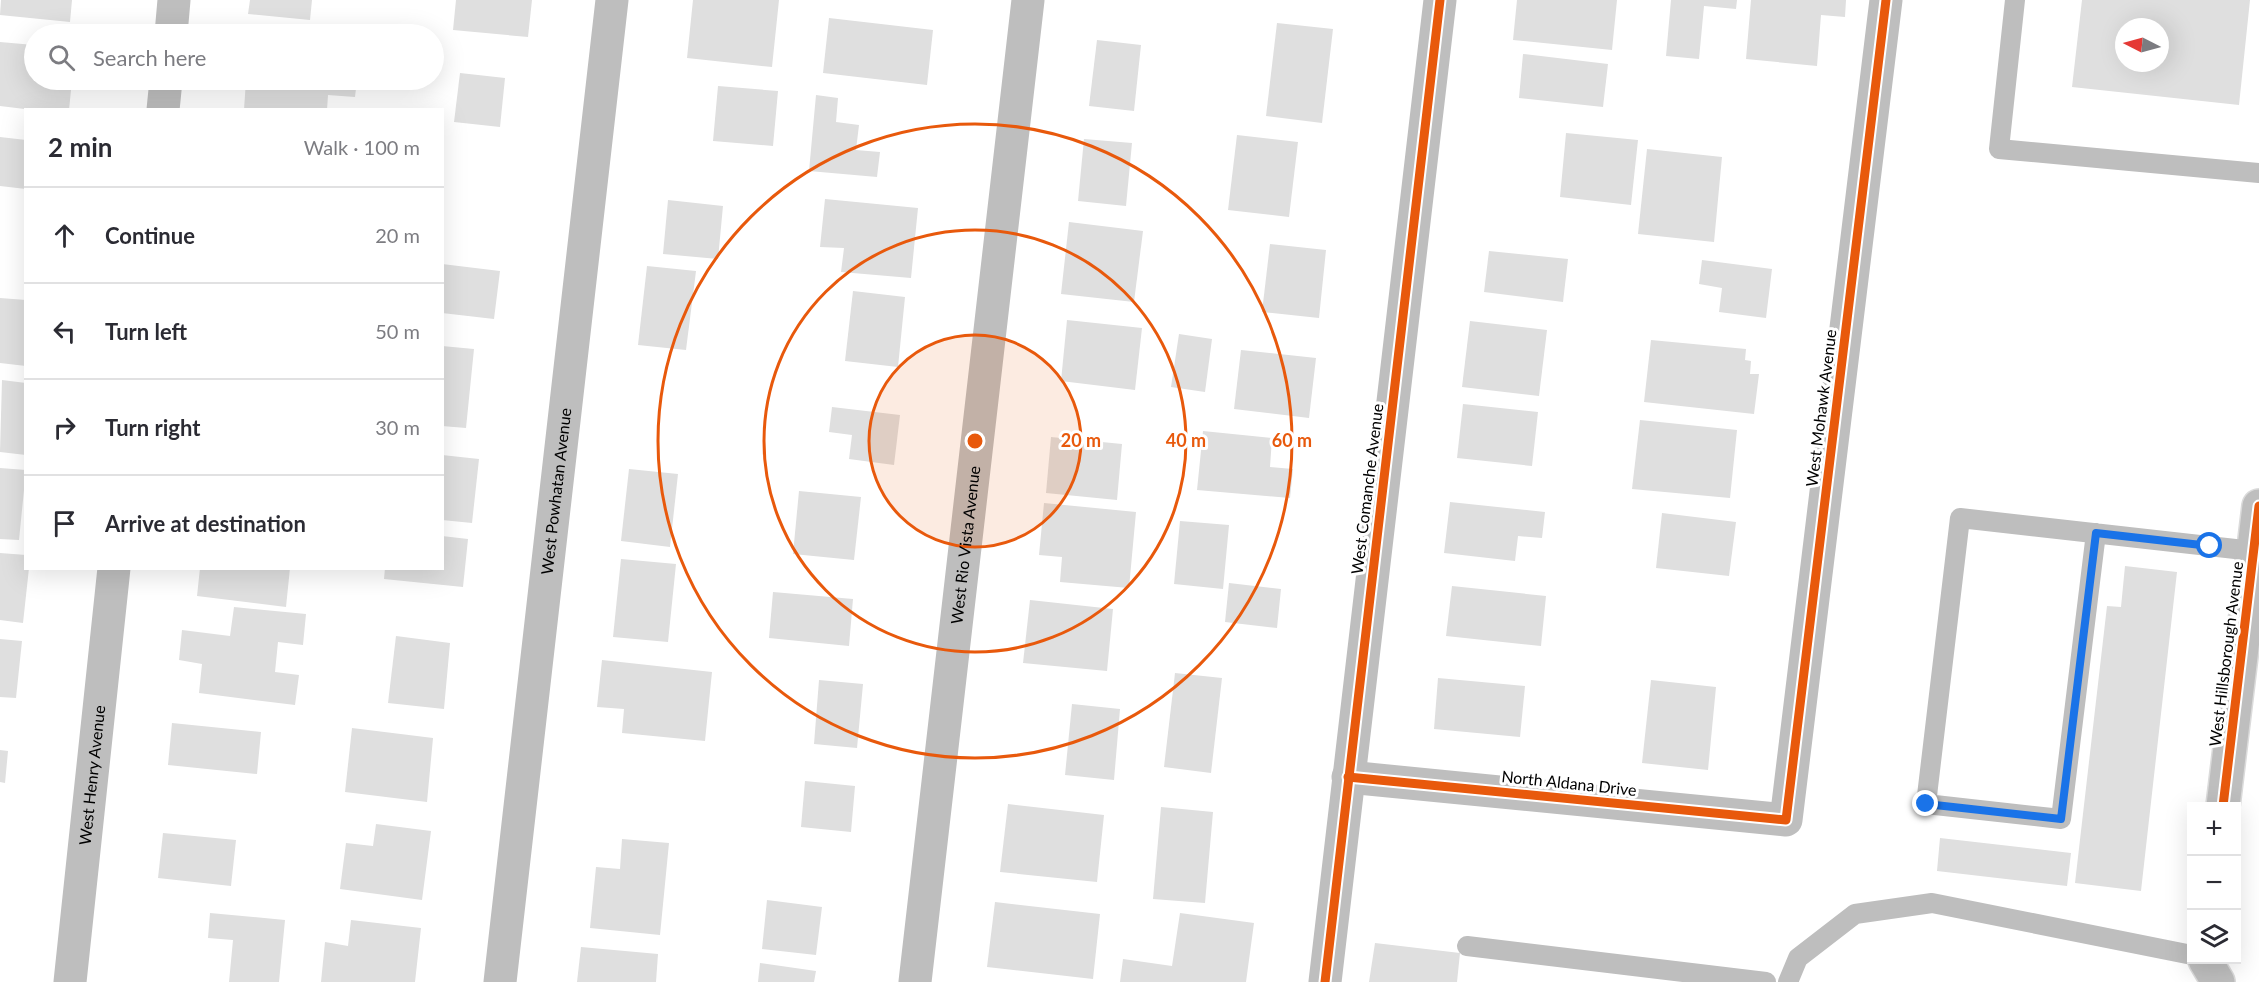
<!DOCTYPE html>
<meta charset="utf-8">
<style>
body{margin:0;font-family:Lato,sans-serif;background:#f2f2f3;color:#2b2b33}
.controls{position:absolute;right:18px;bottom:18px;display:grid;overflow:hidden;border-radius:0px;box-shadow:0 6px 24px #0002}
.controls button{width:54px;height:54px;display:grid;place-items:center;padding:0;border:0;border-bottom:2px solid #e1e1e2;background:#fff;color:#2b2b33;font:30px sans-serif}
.compass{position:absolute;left:2115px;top:18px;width:54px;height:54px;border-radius:50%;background:#fff;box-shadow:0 6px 24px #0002;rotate:276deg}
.stop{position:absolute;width:18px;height:18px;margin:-14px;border:4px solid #1a73e8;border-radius:50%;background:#fff}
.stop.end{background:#1a73e8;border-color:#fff;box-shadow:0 2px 6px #0008}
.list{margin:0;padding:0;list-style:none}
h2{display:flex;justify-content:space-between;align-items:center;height:78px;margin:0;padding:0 24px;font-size:26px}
h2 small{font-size:20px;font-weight:400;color:#7c7c81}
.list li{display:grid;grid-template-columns:39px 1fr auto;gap:18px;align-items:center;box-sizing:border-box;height:96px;padding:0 24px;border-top:2px solid #e1e1e2}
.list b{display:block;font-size:22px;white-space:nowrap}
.list em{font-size:20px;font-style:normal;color:#7c7c81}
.icon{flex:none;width:33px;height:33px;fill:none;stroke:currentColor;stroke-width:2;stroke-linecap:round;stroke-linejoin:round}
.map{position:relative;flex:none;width:2259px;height:982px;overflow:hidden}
.search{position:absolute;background:#fff;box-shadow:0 6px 24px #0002;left:24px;top:24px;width:420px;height:66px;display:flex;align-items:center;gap:15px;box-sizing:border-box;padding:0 21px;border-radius:33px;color:#7c7c81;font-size:22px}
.panel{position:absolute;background:#fff;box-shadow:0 6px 24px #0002;left:24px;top:108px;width:420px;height:462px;border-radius:0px}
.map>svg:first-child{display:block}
.building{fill:#dfdfdf;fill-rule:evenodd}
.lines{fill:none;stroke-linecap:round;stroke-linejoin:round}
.primary-casing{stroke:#dbdbdb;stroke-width:36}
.lane{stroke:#bebebe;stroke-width:20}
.street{stroke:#bebebe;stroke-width:33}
.primary{stroke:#bebebe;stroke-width:33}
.cycleway-casing{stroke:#fff;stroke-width:13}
.cycleway{stroke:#e8590c;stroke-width:9}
.route{stroke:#1a73e8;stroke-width:8}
.ring{fill:none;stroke:#e8590c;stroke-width:3}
.labels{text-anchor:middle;stroke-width:6;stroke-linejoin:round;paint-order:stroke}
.street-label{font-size:16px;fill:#000;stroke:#fff}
.centre{fill:#e8590c;stroke:#fff;stroke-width:3}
.ring-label{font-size:18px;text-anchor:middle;font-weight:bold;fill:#e8590c;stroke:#fff;stroke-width:6;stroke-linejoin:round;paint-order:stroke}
</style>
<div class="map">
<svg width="2259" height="982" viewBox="0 0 2259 982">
<rect width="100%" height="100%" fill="#fff"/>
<g class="building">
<polygon points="1,0 72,0 70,22 0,15"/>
<polygon points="250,0 312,0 310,20 248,14"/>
<polygon points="456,0 532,0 528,37 453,30"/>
<polygon points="693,0 779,0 772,67 687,58"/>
<polygon points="1517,0 1617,0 1612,50 1513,40"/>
<polygon points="1671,0 1737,0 1736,9 1704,6 1699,59 1666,56"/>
<polygon points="1751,0 1846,0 1845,17 1821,15 1817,66 1746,59"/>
<path d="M2082 0H2250L2239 105 2072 87ZM2124 27H2160V63H2124Z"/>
<polygon points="829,18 933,30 927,85 823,73"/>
<polygon points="1277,23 1333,29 1322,123 1266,116"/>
<polygon points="251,31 274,33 274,34 250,34"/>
<polygon points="1097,40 1141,45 1134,111 1089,106"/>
<polygon points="0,42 34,45 34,80 72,80 69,110 33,110 0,106"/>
<polygon points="1523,54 1608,64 1603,107 1519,98"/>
<polygon points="460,73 505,78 500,127 454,122"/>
<polygon points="246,80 357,80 355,97 328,95 327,110 244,110"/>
<polygon points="718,86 778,91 773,146 713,141"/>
<polygon points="816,95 838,98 836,122 859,125 856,150 880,152 877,177 809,171"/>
<polygon points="1566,133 1638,140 1631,205 1560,197"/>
<polygon points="1237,135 1298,142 1289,217 1228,210"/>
<polygon points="0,137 26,140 26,189 0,186"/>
<polygon points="1084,139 1132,143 1126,206 1078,201"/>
<polygon points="1647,149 1722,157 1714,242 1638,234"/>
<polygon points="825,199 918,208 911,278 841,272 844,248 820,247"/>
<polygon points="668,200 723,206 718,259 663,254"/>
<polygon points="1069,222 1143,231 1134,302 1061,294"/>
<polygon points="1270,244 1326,250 1319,318 1262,312"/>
<polygon points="1489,251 1568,259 1563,302 1484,292"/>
<polygon points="1702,260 1772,269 1766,318 1719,312 1722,288 1699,284"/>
<polygon points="442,264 500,271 494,319 442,313"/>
<polygon points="647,266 696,271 686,350 638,345"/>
<polygon points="853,291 905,297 898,367 845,361"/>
<polygon points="0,298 26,300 26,366 0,363"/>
<polygon points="1067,320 1142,328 1135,390 1061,381"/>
<polygon points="1470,321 1547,330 1539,396 1462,387"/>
<polygon points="1179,334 1212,339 1205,392 1171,387"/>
<polygon points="1651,340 1746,349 1745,360 1751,361 1750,374 1759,374 1754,414 1644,402"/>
<polygon points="442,346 474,349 466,428 442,426"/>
<polygon points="1241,350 1316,358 1309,418 1234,409"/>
<polygon points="2,380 26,383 26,455 0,452"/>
<polygon points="1463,404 1538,412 1532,466 1457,458"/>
<polygon points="832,407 900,415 894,465 849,459 852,435 829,432"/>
<polygon points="1640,420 1737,430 1730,498 1632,489"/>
<polygon points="1203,431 1272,438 1270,467 1293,469 1290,498 1197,490"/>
<polygon points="1051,437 1122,444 1117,500 1046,493"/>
<polygon points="442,455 479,459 472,523 442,520"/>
<polygon points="0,468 26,470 19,540 0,539"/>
<polygon points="629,469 678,474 670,547 621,541"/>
<polygon points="799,491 861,497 854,560 793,554"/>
<polygon points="1450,502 1545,512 1542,538 1518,536 1515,561 1444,553"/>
<polygon points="1044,503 1136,512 1129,588 1060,582 1062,557 1039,555"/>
<polygon points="1662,513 1736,522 1729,576 1656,568"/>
<polygon points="1180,521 1229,525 1223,589 1174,584"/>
<polygon points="442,536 468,539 463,587 384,579 385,568 442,568"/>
<polygon points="0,553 26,555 26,568 29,568 23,623 0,620"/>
<polygon points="621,559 676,564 668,642 613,637"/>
<polygon points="2125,566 2177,572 2141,891 2075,883 2107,606 2121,607"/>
<polygon points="200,568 290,568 286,607 197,596"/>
<polygon points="1229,583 1281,589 1277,628 1225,622"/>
<polygon points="1452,586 1546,596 1541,646 1446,636"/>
<polygon points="773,592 853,599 849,646 769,638"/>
<polygon points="1030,600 1113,609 1107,671 1023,663"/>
<polygon points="234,607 306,614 303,645 278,642 275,672 299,675 295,705 199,693 202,664 179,660 182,630 230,636"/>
<polygon points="396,636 450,643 444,709 388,703"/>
<polygon points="0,639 22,641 16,698 0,697"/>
<polygon points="602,660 712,672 705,741 622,733 624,709 597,707"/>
<polygon points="1175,673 1222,678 1211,773 1164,767"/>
<polygon points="1438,678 1525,686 1520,737 1434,729"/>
<polygon points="819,680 863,684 857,748 814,744"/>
<polygon points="1651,680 1716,687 1708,770 1642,763"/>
<polygon points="1072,704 1120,709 1114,780 1065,775"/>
<polygon points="172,723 261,732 257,774 168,765"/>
<polygon points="352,728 433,738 427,802 345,792"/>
<polygon points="0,750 8,751 5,783 0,782"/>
<polygon points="805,781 855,786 851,832 801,827"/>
<polygon points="1008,804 1104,815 1097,882 1000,872"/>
<polygon points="1161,807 1213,812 1205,903 1153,899"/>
<polygon points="376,824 431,831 422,900 340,889 346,843 373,846"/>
<polygon points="163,833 236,840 231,886 158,878"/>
<polygon points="1940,838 2071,853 2067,886 1937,871"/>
<polygon points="622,839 669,843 660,935 590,928 596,867 620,869"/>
<polygon points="767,900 822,907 816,955 762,949"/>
<polygon points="995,902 1100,914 1093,979 987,967"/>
<polygon points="210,913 285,920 279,982 229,982 233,940 208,938"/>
<polygon points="1180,913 1254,923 1246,982 1120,982 1123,959 1172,966"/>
<polygon points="351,920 421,928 415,982 321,982 325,942 348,946"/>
<polygon points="1375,943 1460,953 1457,982 1369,982"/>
<polygon points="581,947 658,954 656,982 577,982"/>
<polygon points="760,963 816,971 814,982 758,982"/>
</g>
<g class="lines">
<defs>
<g id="primary">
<polyline points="2223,806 2259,506"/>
<polyline points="2205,960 2218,982"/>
</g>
</defs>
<use href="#primary" class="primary-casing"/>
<g class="lane">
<polyline points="2015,0 1999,149 2259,173"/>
<polyline points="2096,533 2061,819 1926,804 1960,518 2253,551"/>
<polyline points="1467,946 1766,982"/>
<polyline points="1788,982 1798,958 1855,914 1932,903 2192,955"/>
</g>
<g class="street">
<polyline points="171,34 174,0"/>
<polyline points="163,110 166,80"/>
<polyline points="1348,777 1786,820 1886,0"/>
<path id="s1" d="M70 982 114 568"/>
<path id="s2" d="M500 982 612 0"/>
<path id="s3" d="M915 982 1028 0"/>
<polyline points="1325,982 1440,0"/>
</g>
<use href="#primary" class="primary"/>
<defs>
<g id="cycleway">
<polyline points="1348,777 1786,820 1886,0"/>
<polyline points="2223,806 2259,506"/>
<polyline points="1325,982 1440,0"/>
</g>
</defs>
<use href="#cycleway" class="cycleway-casing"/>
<use href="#cycleway" class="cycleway"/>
</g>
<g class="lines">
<polyline class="route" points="1926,804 2061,819 2096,533 2210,546"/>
</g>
<circle cx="975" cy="441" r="106" fill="#e8590c" fill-opacity=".12"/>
<g class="ring">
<circle cx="975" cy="441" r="106"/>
<circle cx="975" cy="441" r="211"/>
<circle cx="975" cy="441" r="317"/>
</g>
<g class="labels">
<g class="street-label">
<text transform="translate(1821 408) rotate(-83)" y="6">West Mohawk Avenue</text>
<text transform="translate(1367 489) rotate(-83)" y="6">West Comanche Avenue</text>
<text dy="6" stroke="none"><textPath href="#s2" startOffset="494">West Powhatan Avenue</textPath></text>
<text dy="6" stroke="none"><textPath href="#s3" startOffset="440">West Rio Vista Avenue</textPath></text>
<text transform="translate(2226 654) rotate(-83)" y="6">West Hillsborough Avenue</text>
<text dy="6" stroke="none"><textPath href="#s1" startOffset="208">West Henry Avenue</textPath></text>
<text transform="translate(1569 783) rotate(6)" y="6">North Aldana Drive</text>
</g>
</g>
<circle cx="975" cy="441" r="9" class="centre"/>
<g class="ring-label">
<text x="1081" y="447">20 m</text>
<text x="1186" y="447">40 m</text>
<text x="1292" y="447">60 m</text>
</g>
</svg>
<div class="controls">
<button>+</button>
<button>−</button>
<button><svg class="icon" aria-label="layers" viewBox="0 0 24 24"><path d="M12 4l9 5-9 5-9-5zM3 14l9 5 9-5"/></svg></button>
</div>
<svg class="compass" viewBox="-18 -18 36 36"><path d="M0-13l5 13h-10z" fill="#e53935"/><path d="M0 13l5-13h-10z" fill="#7c7c81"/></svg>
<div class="stop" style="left:2210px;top:546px"></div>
<div class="stop end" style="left:1926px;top:804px"></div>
<div class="search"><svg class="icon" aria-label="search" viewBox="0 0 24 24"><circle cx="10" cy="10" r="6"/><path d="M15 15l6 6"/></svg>Search here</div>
<section class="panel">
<h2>2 min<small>Walk · 100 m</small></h2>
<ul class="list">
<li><svg class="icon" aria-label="ahead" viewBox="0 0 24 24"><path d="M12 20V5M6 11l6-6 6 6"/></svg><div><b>Continue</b></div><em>20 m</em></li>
<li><svg class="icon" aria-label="left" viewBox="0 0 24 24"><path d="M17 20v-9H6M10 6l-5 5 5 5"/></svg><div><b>Turn left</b></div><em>50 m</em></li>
<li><svg class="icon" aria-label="right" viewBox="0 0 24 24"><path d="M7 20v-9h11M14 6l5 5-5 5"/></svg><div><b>Turn right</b></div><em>30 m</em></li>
<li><svg class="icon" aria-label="arrive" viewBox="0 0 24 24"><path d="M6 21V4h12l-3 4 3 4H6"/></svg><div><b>Arrive at destination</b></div></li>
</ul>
</section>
</div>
